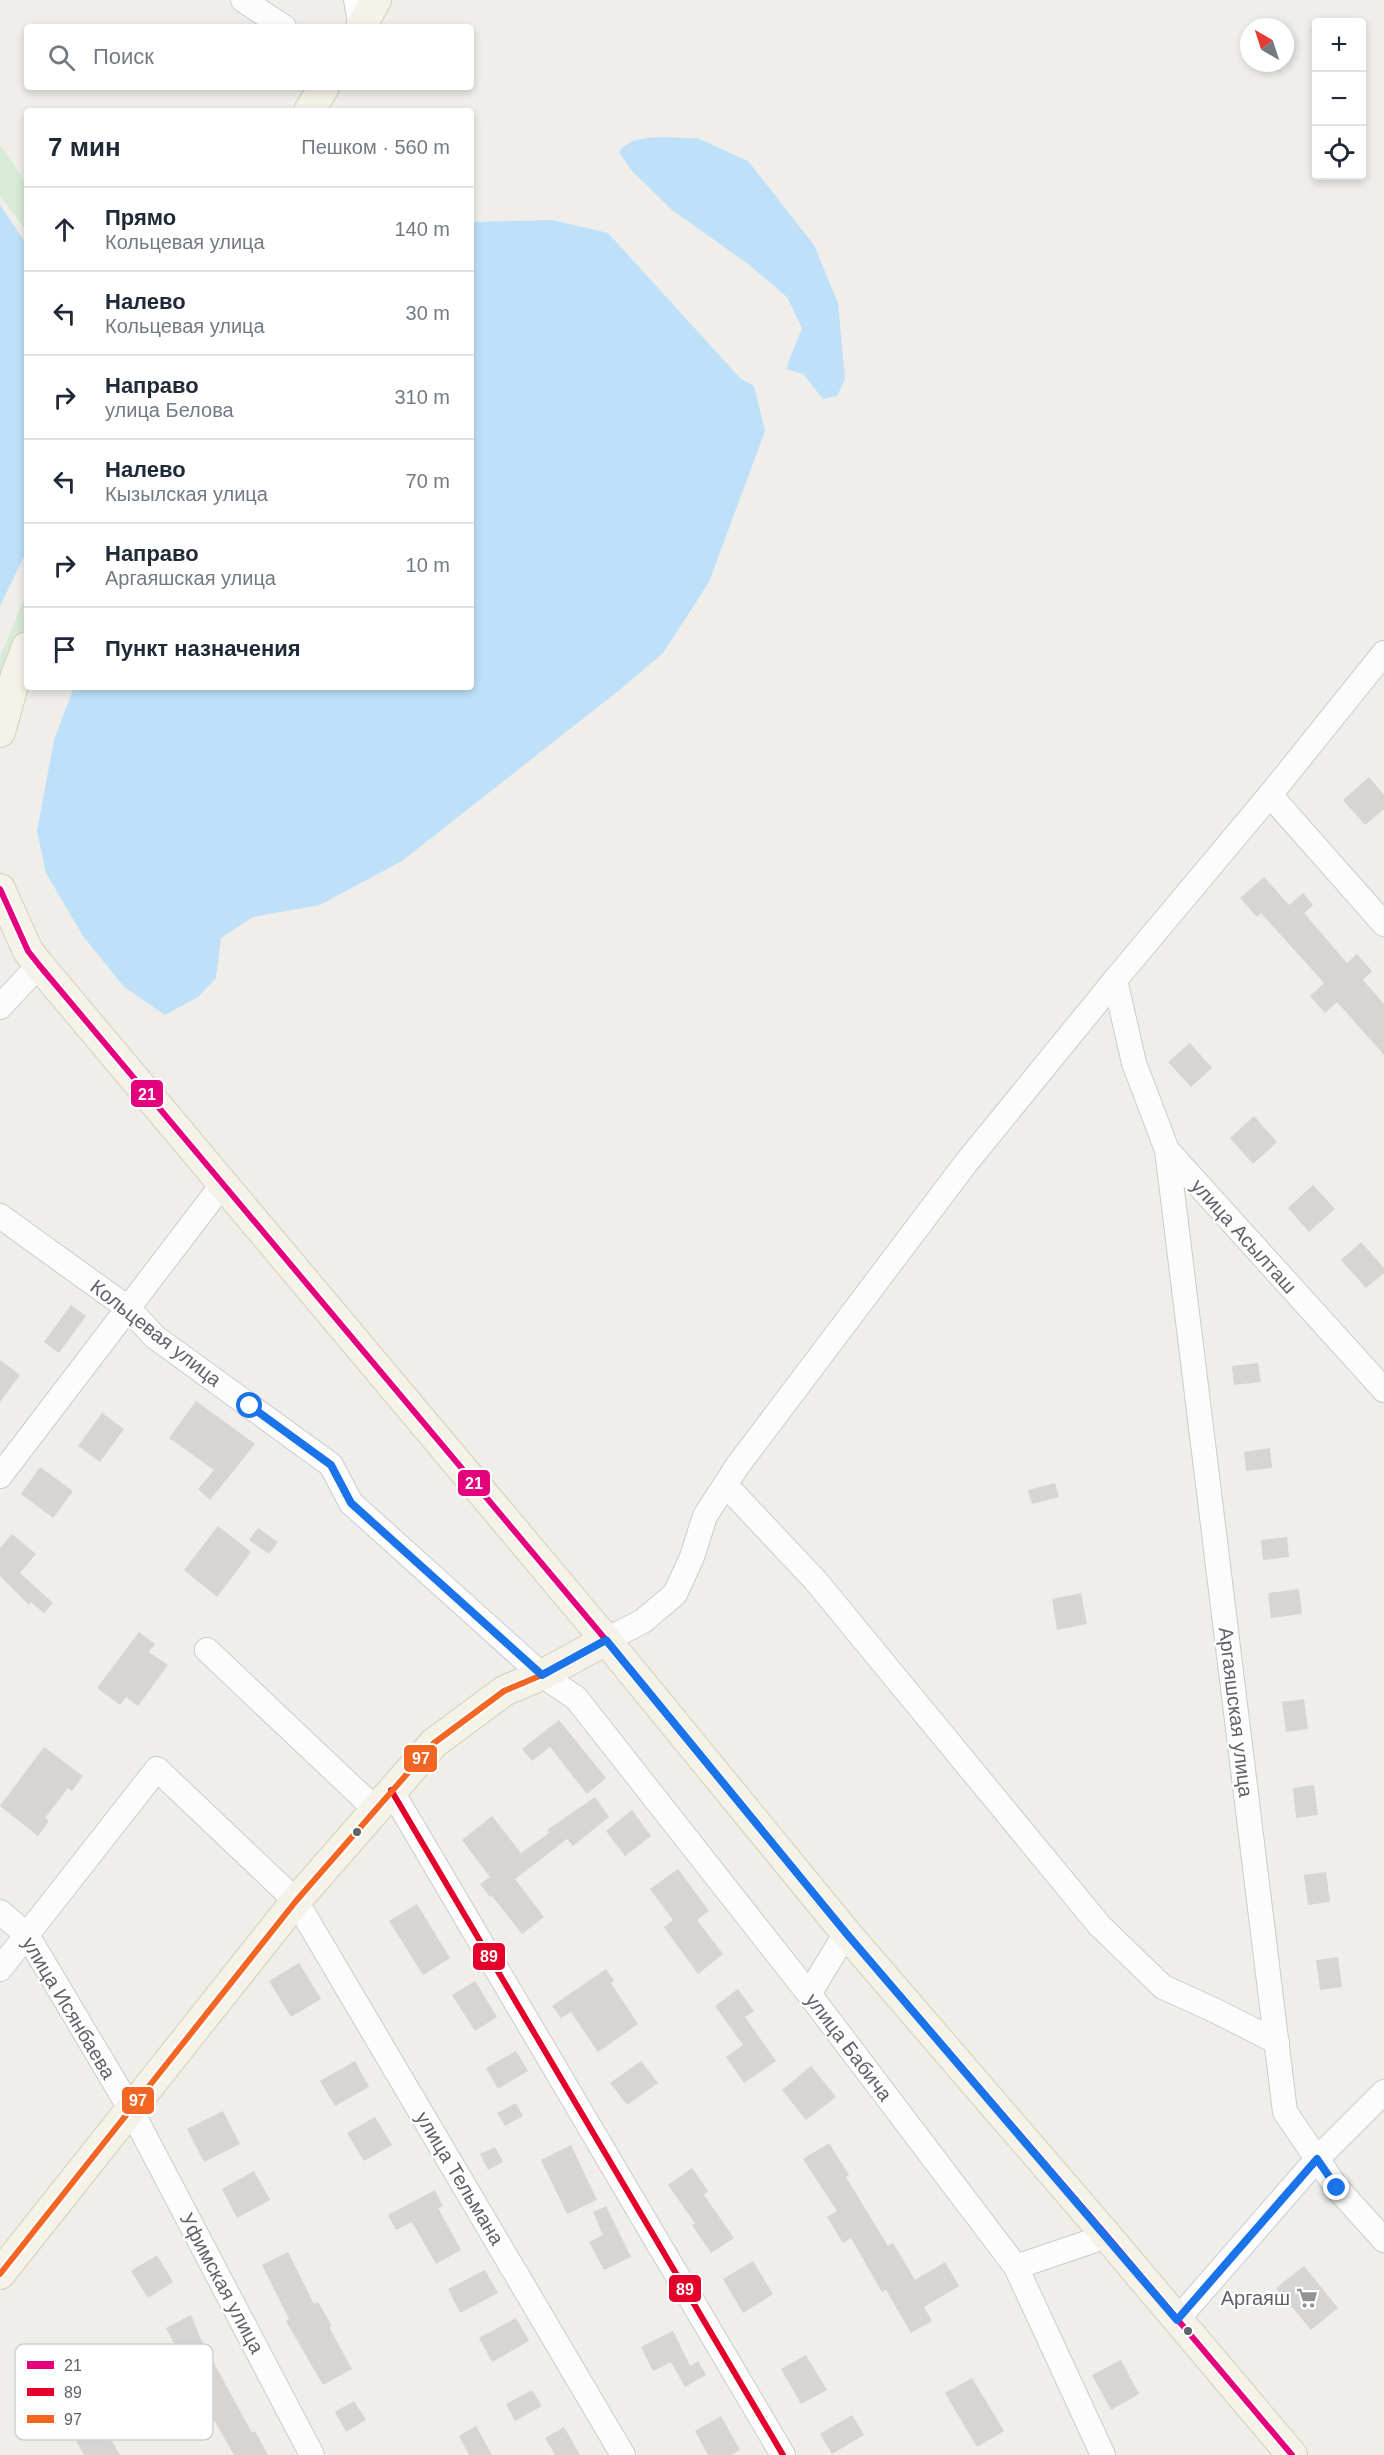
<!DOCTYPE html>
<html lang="ru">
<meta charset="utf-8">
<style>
body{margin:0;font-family:Helvetica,sans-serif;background:#f6f6f7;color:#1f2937}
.controls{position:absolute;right:18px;top:18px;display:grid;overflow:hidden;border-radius:6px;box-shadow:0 3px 9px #0003}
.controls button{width:54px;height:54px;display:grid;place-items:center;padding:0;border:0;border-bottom:2px solid #e0e1e3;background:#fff;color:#1f2937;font:30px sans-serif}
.compass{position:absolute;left:1240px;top:18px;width:54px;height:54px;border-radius:50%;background:#fff;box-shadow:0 3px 9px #0003;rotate:321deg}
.stop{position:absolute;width:18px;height:18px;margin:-14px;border:4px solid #1a73e8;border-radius:50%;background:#fff}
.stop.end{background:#1a73e8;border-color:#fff;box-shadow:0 2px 6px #0008}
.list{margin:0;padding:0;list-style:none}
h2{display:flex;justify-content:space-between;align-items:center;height:78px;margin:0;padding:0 24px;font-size:26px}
h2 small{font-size:20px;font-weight:400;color:#747a83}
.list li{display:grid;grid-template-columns:39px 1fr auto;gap:18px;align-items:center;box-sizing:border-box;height:84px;padding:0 24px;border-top:2px solid #e0e1e3}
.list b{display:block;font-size:22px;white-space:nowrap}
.list p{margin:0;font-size:20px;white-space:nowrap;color:#747a83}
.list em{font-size:20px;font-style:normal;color:#747a83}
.icon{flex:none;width:33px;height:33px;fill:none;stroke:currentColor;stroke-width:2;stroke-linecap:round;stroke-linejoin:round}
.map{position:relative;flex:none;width:1384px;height:2455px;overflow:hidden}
.search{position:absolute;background:#fff;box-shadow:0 3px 9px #0003;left:24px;top:24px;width:450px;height:66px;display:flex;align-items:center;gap:15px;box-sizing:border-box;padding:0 21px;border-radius:6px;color:#747a83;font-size:22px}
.panel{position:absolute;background:#fff;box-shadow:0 3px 9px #0003;left:24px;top:108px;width:450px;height:582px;border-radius:6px}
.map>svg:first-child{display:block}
.green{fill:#d8ebd6}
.water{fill:#bfe0f9}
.building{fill:#d6d5d3}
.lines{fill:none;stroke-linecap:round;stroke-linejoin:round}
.minor-casing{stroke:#cbcccc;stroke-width:26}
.major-casing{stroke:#d7ceb8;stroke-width:32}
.minor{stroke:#fdfcfc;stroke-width:24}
.major{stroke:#f4f2e9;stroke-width:30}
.bus-1-casing{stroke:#fff;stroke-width:10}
.bus-2-casing{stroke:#fff;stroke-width:10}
.bus-3-casing{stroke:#fff;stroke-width:10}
.bus-1{stroke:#e5007d;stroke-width:6}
.bus-2{stroke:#e4002b;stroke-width:6}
.bus-3{stroke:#f26522;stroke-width:6}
.route{stroke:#1a73e8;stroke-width:8}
.bus-dot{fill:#5f6368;stroke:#fff;stroke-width:2}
.labels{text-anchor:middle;stroke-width:4.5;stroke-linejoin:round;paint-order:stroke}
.street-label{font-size:20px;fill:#5f6368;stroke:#fff}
.poi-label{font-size:20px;fill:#5f6368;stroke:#fff;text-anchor:end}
.key{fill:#fff;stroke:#cfd0d2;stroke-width:1.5}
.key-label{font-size:16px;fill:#5f6368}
.line-badge{stroke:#fff;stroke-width:2}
.badge-label{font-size:16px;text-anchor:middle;font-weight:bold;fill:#fff}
</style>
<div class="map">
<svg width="1384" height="2455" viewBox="0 0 1384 2455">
<rect width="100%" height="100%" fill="#efeeea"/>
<g class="green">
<polygon points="0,145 27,184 27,232 0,195"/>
<polygon points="27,592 27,664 0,733 0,656"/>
</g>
<g class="water">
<path d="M697 138 748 161 814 245 838 303 845 379 837 396 823 399 803 374 787 369 788 363 802 328 787 297 748 264 672 210 632 171 619 152C633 131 674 139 697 138Z"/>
<polygon points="0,205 27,245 27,550 0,606"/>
<polygon points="552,220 608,233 740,378 754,386 765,431 709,582 663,653 622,688 402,861 320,905 253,917 221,938 216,978 198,997 165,1015 124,987 83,936 46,873 37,831 54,740 74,687 471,687 471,222"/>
</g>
<g class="building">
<polygon points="1369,777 1384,795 1384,809 1365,825 1343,800"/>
<polygon points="1264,877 1289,905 1303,893 1313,905 1304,913 1347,963 1357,954 1372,971 1363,980 1384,1004 1384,1055 1337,1002 1325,1013 1310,996 1324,983 1261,913 1257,917 1240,898"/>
<polygon points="1190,1043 1212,1068 1191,1087 1168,1062"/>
<polygon points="1254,1116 1277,1142 1253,1164 1230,1138"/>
<polygon points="1313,1185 1335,1209 1309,1232 1288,1208"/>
<polygon points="1361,1242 1384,1268 1384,1273 1366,1288 1341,1260"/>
<polygon points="71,1305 86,1316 59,1353 44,1342"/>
<polygon points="0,1360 20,1375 0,1402"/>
<polygon points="1258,1363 1261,1382 1234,1385 1232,1366"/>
<polygon points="196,1401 255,1444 210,1500 198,1489 214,1470 169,1438"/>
<polygon points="102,1413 124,1429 100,1462 78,1446"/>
<polygon points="1270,1448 1272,1468 1246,1471 1244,1452"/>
<polygon points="40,1467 73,1491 53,1518 21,1494"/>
<polygon points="1055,1483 1059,1497 1032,1504 1028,1490"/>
<polygon points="218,1526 251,1552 217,1597 184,1570"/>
<polygon points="258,1528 278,1542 269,1554 249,1540"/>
<polygon points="12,1534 36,1554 20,1573 53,1603 44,1613 31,1602 29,1605 0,1576 0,1548"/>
<polygon points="1287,1537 1289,1557 1263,1560 1261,1540"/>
<polygon points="1299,1589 1302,1614 1271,1618 1268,1593"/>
<polygon points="1081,1593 1087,1624 1057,1630 1052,1599"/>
<polygon points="139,1632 155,1644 149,1652 168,1665 138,1706 126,1697 120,1705 97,1688"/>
<polygon points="1304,1699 1308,1729 1286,1732 1282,1702"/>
<polygon points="559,1720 606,1778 587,1794 550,1747 532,1761 522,1749"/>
<polygon points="44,1747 83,1776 72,1791 68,1788 45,1818 49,1821 38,1836 0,1806"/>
<polygon points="1314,1785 1318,1815 1296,1818 1293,1788"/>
<polygon points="595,1797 609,1817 573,1846 567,1839 515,1879 544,1917 522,1934 492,1896 490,1897 480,1884 490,1877 462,1840 492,1816 521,1853 549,1833 547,1830"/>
<polygon points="632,1810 651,1836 625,1856 606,1831"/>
<polygon points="678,1869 709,1911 697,1920 723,1954 698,1974 664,1927 673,1920 650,1889"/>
<polygon points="1326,1872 1330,1902 1308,1905 1304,1875"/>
<polygon points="417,1904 450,1958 423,1975 389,1921"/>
<polygon points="1338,1957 1342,1987 1320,1990 1316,1960"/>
<polygon points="299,1963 321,1999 291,2017 269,1981"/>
<polygon points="606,1969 614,1981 611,1983 638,2024 598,2052 571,2012 561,2018 552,2006"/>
<polygon points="475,1981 497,2017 475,2031 452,1995"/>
<polygon points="738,1989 754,2011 745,2017 776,2061 744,2083 726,2057 743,2045 715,2006"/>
<polygon points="516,2051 528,2071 498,2089 486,2068"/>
<polygon points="355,2061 369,2087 335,2106 320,2081"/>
<polygon points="641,2061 658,2083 627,2105 610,2083"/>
<polygon points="811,2066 836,2097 806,2120 782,2090"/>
<polygon points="516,2103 523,2116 505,2126 497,2113"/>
<polygon points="223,2111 240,2144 204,2162 187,2129"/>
<polygon points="375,2117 392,2145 364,2161 347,2133"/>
<polygon points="829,2143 849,2175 846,2177 888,2246 893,2243 915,2280 945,2262 959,2286 924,2307 932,2321 911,2333 886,2290 882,2292 851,2238 843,2243 827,2217 837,2211 803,2159"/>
<polygon points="571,2145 597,2200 567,2214 541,2160"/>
<polygon points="495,2147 503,2162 488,2170 480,2154"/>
<polygon points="692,2168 708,2191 704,2195 734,2238 711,2253 692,2225 695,2223 668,2185"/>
<polygon points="254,2171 270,2200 237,2218 222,2189"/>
<polygon points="435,2190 443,2206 438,2208 461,2250 436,2264 412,2222 396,2230 388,2215"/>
<polygon points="606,2206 631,2257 604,2270 589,2242 603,2235 593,2212"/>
<polygon points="288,2252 314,2304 318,2302 332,2326 329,2327 352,2369 323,2385 286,2321 289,2319 262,2265"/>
<polygon points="157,2255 173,2282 148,2298 131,2271"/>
<polygon points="753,2261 773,2294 743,2313 723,2279"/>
<polygon points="1304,2266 1338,2308 1311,2330 1276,2288"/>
<polygon points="485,2270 498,2293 460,2313 448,2289"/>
<polygon points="191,2315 201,2339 252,2433 255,2431 268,2455 234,2455 197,2390 166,2328"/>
<polygon points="516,2318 529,2341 492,2362 479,2338"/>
<polygon points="673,2331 690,2366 698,2361 706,2375 685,2387 671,2362 653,2371 641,2347"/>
<polygon points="806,2355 827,2390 801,2404 781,2369"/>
<polygon points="1121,2360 1139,2394 1111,2410 1092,2375"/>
<polygon points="972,2378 1004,2431 977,2447 945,2393"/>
<polygon points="532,2390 542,2406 515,2421 506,2404"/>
<polygon points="354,2401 366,2420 346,2432 335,2412"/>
<polygon points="852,2415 864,2435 832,2454 820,2434"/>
<polygon points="721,2416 740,2450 731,2455 708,2455 695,2431"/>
<polygon points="100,2420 120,2455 84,2455 73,2435"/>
<polygon points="476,2426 492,2455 469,2455 459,2436"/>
<polygon points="564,2427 580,2455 555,2455 545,2438"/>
</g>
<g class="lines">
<defs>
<g id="minor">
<polyline points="243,0 284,27"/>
<polyline points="356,0 361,27"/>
<polyline points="1384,653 1270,795 1115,980 1134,1063 1167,1150 1384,1390"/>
<polyline points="1270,795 1384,924"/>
<polyline points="0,1007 39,965"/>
<polyline points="1167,1150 1285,2112 1337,2188 1384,2240"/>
<polyline points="0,1216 129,1309 155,1337 331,1465 351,1503 542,1675 576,1698 809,1994 1016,2267 1103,2455"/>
<polyline points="0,1476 222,1185"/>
<polyline points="724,1487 734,1494 815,1580 1100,1926 1163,1987 1216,2011 1277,2042"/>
<polyline points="606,1640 643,1621 675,1594 692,1557 705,1516 738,1465 966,1163 1115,980"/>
<polyline points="207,1650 375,1809"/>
<polyline points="391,1790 783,2455"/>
<polyline points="0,1912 27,1935 131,2110 312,2455"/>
<polyline points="0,1969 157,1769 296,1901 623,2455"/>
<polyline points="809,1994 846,1933"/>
<polyline points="1016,2267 1107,2236"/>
<polyline points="1177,2320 1317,2159 1384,2092"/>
</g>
<g id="major">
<polyline points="361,27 376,0"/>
<polyline points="309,111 324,87"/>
<polyline points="0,732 16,675 27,647"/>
<polyline points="0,889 28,951 39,965 606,1640 846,1933 1107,2236 1292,2455"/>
<polyline points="0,2274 296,1901 434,1743 504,1691 542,1675 606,1640"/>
</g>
</defs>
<use href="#minor" class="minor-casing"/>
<use href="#major" class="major-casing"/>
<use href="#minor" class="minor"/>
<use href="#major" class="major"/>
<defs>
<polyline id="bus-1" points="0,889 28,951 39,965 606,1640 846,1933 1107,2236 1292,2455"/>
<polyline id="bus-2" points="391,1790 783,2455"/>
<polyline id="bus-3" points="0,2274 296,1901 434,1743 504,1691 542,1675 606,1640"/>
</defs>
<use href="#bus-1" class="bus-1-casing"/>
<use href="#bus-2" class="bus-2-casing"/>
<use href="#bus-3" class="bus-3-casing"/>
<use href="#bus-1" class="bus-1"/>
<use href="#bus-2" class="bus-2"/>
<use href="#bus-3" class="bus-3"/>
</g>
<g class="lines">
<polyline class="route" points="250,1406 331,1465 351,1503 542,1675 606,1640 846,1933 1177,2320 1317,2159 1337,2188"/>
</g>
<defs>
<symbol id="supermarket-bare" viewBox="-9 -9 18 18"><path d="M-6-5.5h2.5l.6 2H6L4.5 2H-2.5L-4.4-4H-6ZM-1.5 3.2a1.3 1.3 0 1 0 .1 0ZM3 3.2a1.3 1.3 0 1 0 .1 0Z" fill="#919496" stroke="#fff" stroke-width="2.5" paint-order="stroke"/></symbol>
</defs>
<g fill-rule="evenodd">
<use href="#supermarket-bare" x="1292" y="2283" width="30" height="30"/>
</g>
<g class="bus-dot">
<circle cx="357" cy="1832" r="5"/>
<circle cx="1188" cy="2331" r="5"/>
</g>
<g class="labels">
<g class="street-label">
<text transform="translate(1244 1236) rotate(48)" y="7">улица Асылташ</text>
<text transform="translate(156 1333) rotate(38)" y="7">Кольцевая улица</text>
<text transform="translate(1236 1712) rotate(83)" y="7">Аргаяшская улица</text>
<text transform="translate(69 2008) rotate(59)" y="7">улица Исянбаева</text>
<text transform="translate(849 2047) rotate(53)" y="7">улица Бабича</text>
<text transform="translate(460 2178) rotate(59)" y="7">улица Тельмана</text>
<text transform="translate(222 2283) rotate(62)" y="7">Уфимская улица</text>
</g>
<g class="poi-label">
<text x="1290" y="2305">Аргаяш</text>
</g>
</g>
<rect x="15" y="2344" width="198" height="96" rx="9" class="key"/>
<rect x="27" y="2361" width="27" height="8" fill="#e5007d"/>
<rect x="27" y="2388" width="27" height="8" fill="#e4002b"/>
<rect x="27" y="2415" width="27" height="8" fill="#f26522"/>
<g class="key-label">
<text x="64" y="2371">21</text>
<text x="64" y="2398">89</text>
<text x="64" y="2425">97</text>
</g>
<g class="line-badge">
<rect x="130" y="1079" width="34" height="29" rx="6" fill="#e5007d"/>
<rect x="457" y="1469" width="34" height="28" rx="6" fill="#e5007d"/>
<rect x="403" y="1744" width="35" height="29" rx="6" fill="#f26522"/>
<rect x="472" y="1942" width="34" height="29" rx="6" fill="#e4002b"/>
<rect x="121" y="2086" width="34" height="29" rx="6" fill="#f26522"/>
<rect x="668" y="2274" width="34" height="29" rx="6" fill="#e4002b"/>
</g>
<g class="badge-label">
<text x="147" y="1100">21</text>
<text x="474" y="1489">21</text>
<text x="421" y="1764">97</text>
<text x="489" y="1962">89</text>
<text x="138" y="2106">97</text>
<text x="685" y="2295">89</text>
</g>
</svg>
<div class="controls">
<button>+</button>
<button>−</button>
<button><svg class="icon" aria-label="locate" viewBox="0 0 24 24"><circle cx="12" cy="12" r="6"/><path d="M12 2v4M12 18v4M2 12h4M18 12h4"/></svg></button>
</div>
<svg class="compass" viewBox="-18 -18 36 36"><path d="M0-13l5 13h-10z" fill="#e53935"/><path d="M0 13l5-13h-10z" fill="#747a83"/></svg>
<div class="stop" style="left:250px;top:1406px"></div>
<div class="stop end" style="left:1337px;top:2188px"></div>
<div class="search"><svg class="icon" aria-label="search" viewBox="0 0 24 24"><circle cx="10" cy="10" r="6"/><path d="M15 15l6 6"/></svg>Поиск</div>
<section class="panel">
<h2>7 мин<small>Пешком · 560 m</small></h2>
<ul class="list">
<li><svg class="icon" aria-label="ahead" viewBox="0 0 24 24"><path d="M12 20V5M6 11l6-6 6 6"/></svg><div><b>Прямо</b><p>Кольцевая улица</p></div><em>140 m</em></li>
<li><svg class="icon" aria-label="left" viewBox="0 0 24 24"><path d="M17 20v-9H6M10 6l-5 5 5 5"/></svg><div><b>Налево</b><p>Кольцевая улица</p></div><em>30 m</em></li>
<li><svg class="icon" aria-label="right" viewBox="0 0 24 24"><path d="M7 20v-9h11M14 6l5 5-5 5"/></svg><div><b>Направо</b><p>улица Белова</p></div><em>310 m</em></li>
<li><svg class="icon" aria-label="left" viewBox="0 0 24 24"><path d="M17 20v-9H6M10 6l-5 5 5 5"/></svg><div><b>Налево</b><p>Кызылская улица</p></div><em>70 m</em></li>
<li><svg class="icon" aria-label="right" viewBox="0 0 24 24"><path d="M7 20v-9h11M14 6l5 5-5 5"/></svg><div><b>Направо</b><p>Аргаяшская улица</p></div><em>10 m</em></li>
<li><svg class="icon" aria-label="arrive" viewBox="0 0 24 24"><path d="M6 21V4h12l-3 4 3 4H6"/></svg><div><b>Пункт назначения</b></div></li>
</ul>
</section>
</div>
